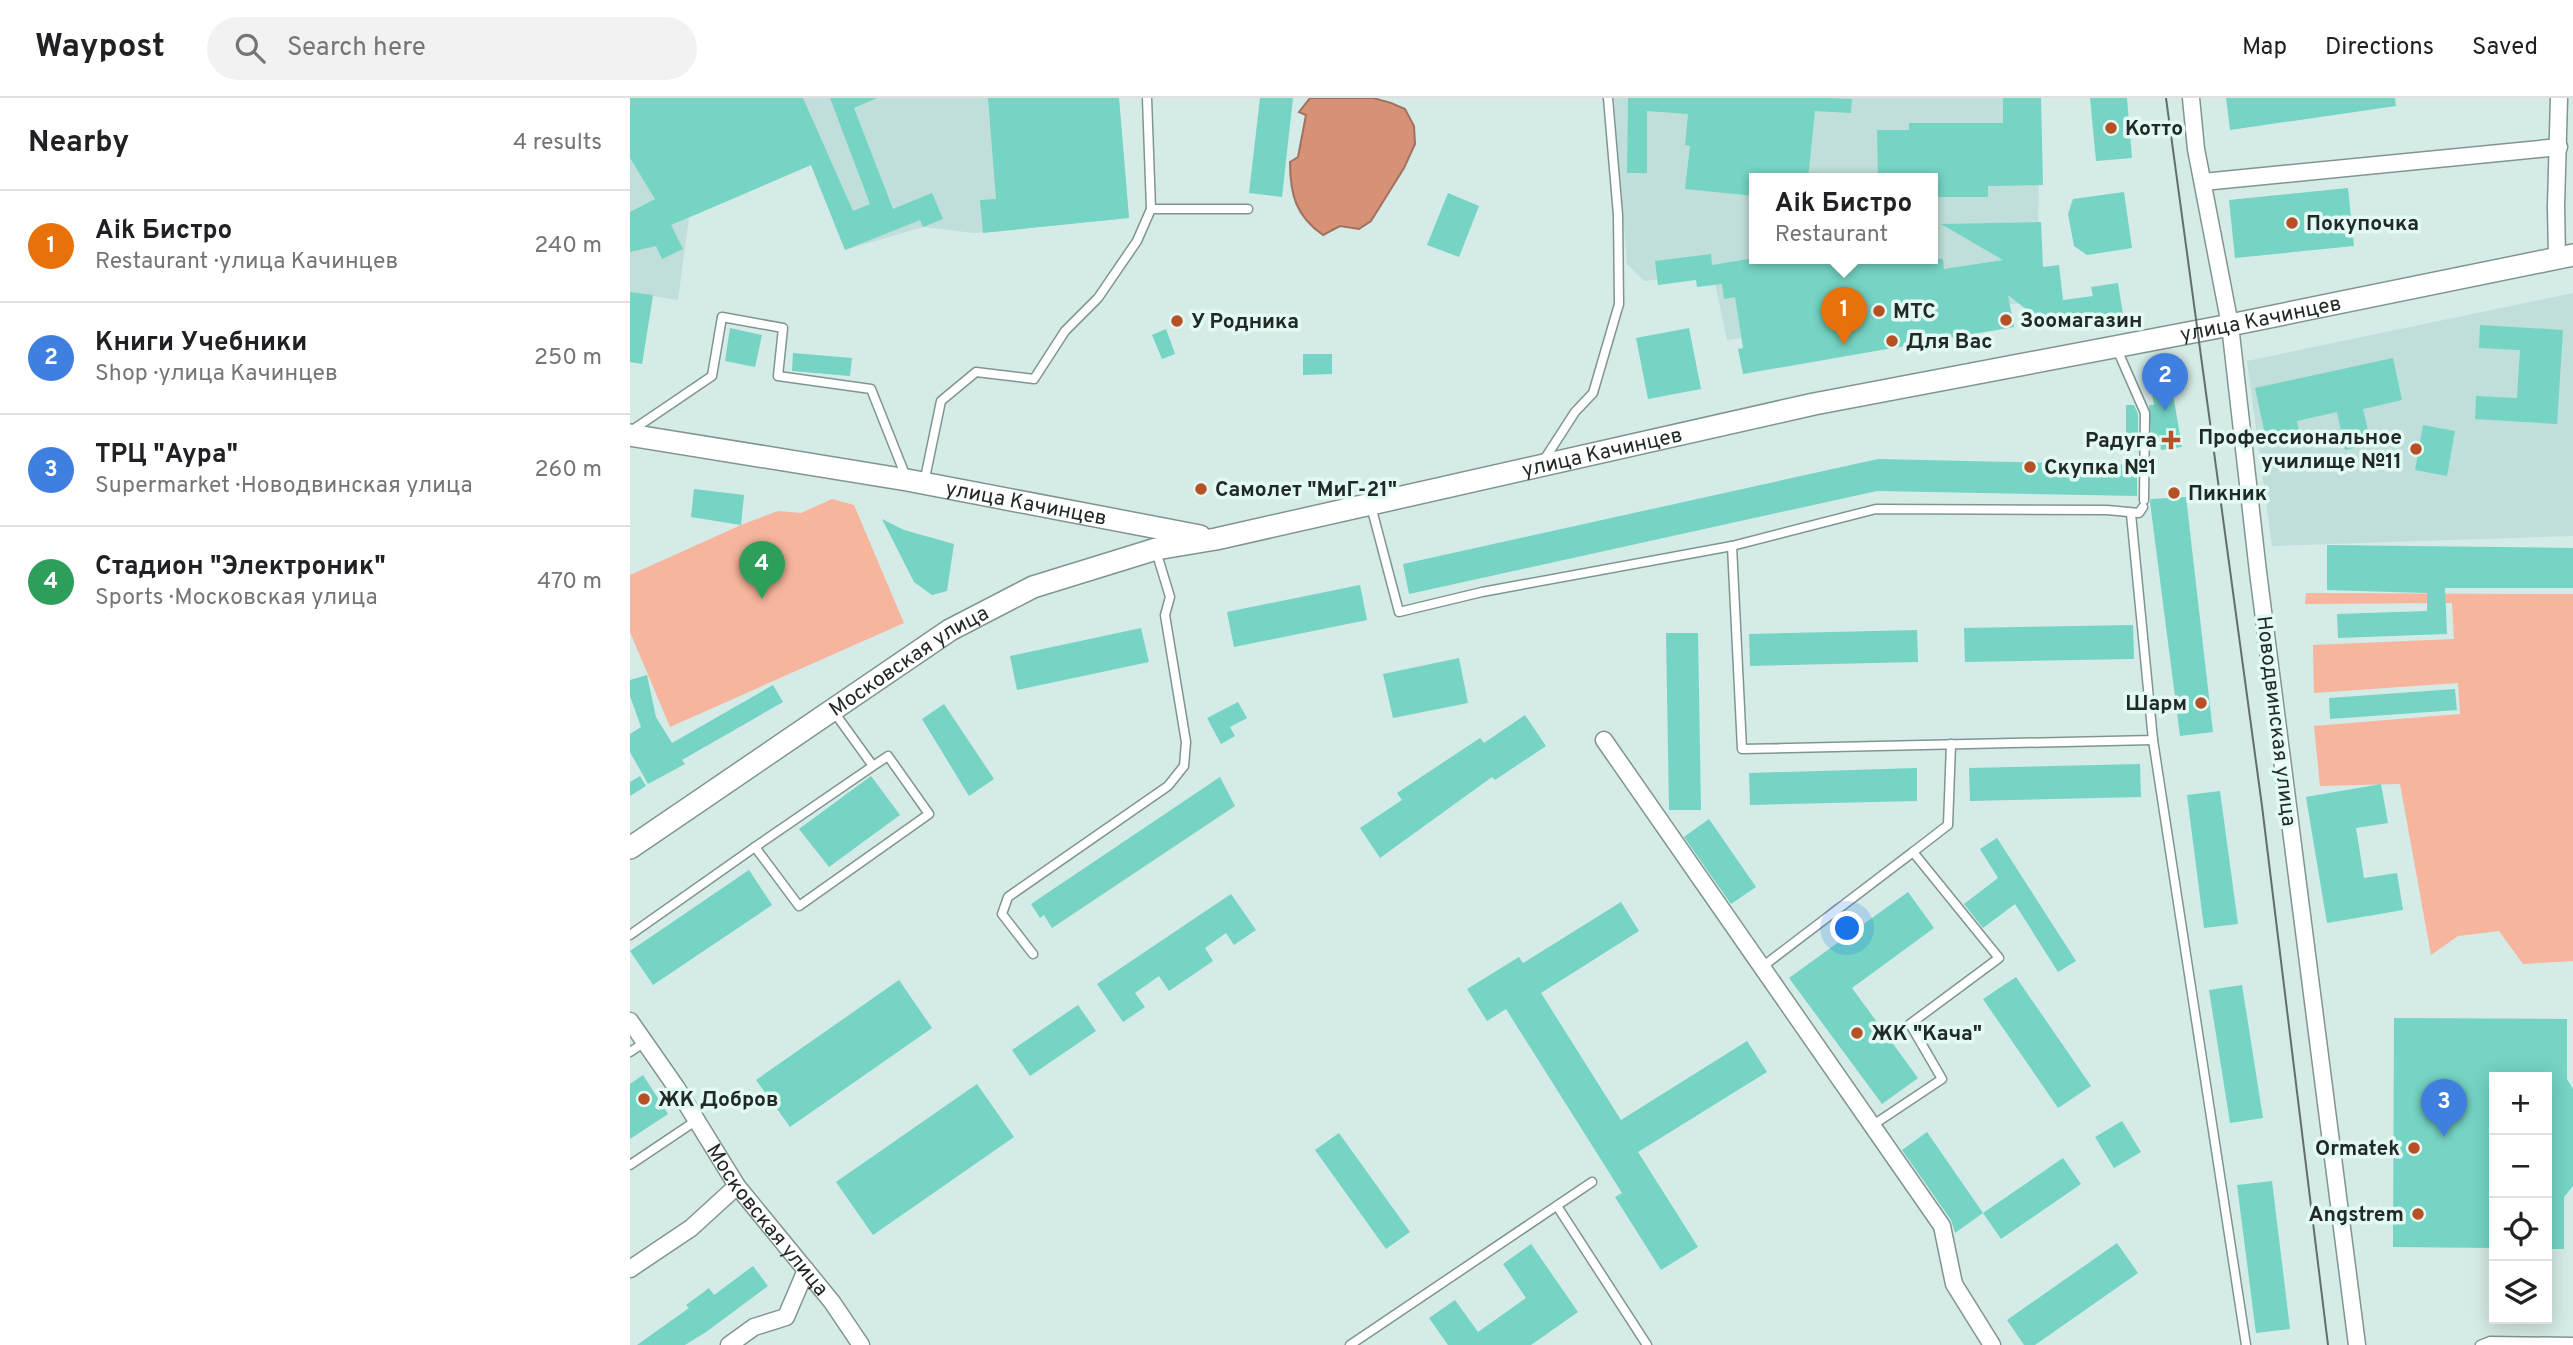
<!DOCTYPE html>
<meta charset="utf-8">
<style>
body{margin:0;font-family:Overpass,sans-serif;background:#f2f2f2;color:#202124}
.controls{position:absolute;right:21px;bottom:21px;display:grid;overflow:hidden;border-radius:0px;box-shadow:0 4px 18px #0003}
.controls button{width:63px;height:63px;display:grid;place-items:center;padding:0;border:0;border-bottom:2px solid #e0e0e0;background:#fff;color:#202124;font:35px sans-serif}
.you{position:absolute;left:1218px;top:831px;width:24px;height:24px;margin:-18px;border:5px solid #fff;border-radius:50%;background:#1a73e8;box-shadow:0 0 0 10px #1a73e833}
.badge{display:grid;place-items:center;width:46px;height:46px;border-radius:50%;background:#0b8043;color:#fff;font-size:23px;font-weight:700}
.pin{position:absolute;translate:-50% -58px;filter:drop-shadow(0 2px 4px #0008)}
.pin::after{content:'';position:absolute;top:37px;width:24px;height:21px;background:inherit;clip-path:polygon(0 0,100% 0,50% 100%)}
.popup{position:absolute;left:1119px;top:75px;width:189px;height:91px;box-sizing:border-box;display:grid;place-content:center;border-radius:0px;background:#fff;filter:drop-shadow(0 2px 5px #0005);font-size:23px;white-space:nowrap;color:#757577}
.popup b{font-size:26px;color:#202124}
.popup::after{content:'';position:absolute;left:50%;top:100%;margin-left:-14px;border:14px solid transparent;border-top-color:#fff}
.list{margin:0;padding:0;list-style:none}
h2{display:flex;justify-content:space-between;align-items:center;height:91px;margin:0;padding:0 28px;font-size:30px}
h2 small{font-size:23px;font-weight:400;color:#757577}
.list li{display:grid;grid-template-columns:46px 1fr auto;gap:21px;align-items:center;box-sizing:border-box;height:112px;padding:0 28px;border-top:2px solid #e0e0e0}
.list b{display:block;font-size:26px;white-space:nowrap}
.list p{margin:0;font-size:23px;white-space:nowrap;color:#757577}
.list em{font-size:23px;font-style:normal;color:#757577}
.icon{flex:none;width:38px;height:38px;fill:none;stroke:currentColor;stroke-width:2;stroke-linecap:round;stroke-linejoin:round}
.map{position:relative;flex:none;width:1943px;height:1247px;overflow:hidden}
header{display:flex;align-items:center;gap:42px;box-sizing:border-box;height:98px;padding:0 35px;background:#fff;border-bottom:2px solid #e0e0e0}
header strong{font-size:33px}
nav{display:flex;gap:38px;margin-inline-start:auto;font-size:24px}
.search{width:490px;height:63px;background:#f2f2f2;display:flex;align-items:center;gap:18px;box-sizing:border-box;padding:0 24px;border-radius:38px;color:#757577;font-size:26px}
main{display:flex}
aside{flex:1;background:#fff}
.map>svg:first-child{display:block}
.built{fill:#c0dfda;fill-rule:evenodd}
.green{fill:#f6b59c}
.water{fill:#d79176;stroke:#a1725f;stroke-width:2}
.building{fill:#75d4c4}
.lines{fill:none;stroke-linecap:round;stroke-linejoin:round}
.lane-casing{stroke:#809591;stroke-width:11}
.street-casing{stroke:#809591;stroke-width:19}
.secondary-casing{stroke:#809591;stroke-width:24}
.lane{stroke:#fff;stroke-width:8}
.street{stroke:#fff;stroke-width:16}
.secondary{stroke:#fff;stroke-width:21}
.tram{stroke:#626f6c;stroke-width:2}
.poi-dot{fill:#b75125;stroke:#e2f9f4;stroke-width:2.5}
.labels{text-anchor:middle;stroke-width:7;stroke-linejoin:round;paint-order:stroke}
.poi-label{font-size:21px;font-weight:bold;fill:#222a28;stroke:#e2f9f4;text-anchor:start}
.street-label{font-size:21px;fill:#222a28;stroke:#e2f9f4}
</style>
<header>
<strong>Waypost</strong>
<div class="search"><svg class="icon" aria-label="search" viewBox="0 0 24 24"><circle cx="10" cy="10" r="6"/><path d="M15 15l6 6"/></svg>Search here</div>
<nav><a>Map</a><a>Directions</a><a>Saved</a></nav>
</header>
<main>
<aside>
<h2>Nearby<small>4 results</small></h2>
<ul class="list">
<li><span class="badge" style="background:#e8710a">1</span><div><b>Aik Бистро</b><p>Restaurant · улица Качинцев</p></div><em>240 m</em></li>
<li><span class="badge" style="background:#3f7fe0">2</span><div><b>Книги Учебники</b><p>Shop · улица Качинцев</p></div><em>250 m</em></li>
<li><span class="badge" style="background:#3f7fe0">3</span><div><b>ТРЦ &quot;Аура&quot;</b><p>Supermarket · Новодвинская улица</p></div><em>260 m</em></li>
<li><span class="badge" style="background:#2e9e5b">4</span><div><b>Стадион &quot;Электроник&quot;</b><p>Sports · Московская улица</p></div><em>470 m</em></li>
</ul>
</aside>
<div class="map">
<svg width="1943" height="1247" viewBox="0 0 1943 1247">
<rect width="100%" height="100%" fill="#d5ebe7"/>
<g class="built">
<polygon points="0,0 489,0 499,120 344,135 293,129 215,152 181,67 59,120 48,202 23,198 12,266 0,264"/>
<path d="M984 0H1410L1407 203 1097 242 1083 176 1014 183 997 166ZM1125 81H1303V161H1125Z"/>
<polygon points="1943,195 1943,438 1642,448 1617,263"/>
</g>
<g class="green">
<polygon points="202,401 224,407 274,525 40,629 0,534 0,477 111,427 148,413 171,415"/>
<polygon points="1676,495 1943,496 1943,863 1893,866 1869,833 1828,838 1801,857 1770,686 1690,688 1684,628 1830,616 1828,585 1684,595 1683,547 1824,541 1822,505 1675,506"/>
</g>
<path class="water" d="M680 0H743L761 5 775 11 784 28 785 46 774 70 741 123 729 131 710 128 693 137C666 118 660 97 660 64L668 59 676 17 669 14Z"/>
<g class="building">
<polygon points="0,0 173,0 223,113 240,106 200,0 247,0 224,10 263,111 302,95 313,121 293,129 290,122 215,152 181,67 41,127 53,151 32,161 26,148 0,154 0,114 25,101 0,60"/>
<polygon points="358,0 489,0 499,120 353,135 350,102 366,101"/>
<polygon points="630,0 663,0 652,99 619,95"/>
<polygon points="998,0 1201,0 1222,1 1221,15 1185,13 1178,81 1125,81 1125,98 1055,91 1060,48 1055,47 1058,16 1017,13 1017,75 997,75"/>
<polygon points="1373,0 1411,0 1413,87 1358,88 1358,99 1303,99 1303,81 1248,81 1247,32 1279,32 1279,25 1373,25"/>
<polygon points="1460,0 1497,0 1502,60 1466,63"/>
<polygon points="1596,0 1765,0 1766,8 1600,32"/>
<polygon points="1718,90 1724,148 1605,160 1599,102"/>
<polygon points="1494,94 1502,150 1457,157 1444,148 1438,116 1443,101"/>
<polygon points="818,95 849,108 829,159 797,147"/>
<polygon points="1411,124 1413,169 1429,167 1433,202 1463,198 1461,189 1488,185 1493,216 1411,223 1378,197 1384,229 1113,276 1108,251 1113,250 1105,199 1094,201 1092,186 1067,189 1066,182 1028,187 1025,163 1081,156 1082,167 1125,160 1313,161 1314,171 1373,162 1311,126"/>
<polygon points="0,194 23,197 12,266 0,264"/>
<polygon points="1850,227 1933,232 1927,326 1845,321 1846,298 1887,300 1890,252 1849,250"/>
<polygon points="100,230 132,237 125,269 95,263"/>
<polygon points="1059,230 1071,291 1018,301 1006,240"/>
<polygon points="536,231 545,256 532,261 522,237"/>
<polygon points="163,255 222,260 220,278 162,273"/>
<polygon points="673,256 702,256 702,276 673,277"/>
<polygon points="1763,260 1772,302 1733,311 1741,346 1715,352 1707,314 1667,323 1669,334 1636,341 1625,290"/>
<polygon points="1539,273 1552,349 1531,352 1530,343 1521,343 1519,307 1524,307 1519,277"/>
<polygon points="1496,307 1504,307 1508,316 1508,343 1496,343"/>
<polygon points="1793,327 1825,333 1817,378 1785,372"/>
<polygon points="1248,361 1507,367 1507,398 1247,393 779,496 773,466"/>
<polygon points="64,391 114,397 111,427 61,419"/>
<polygon points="1556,399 1583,634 1550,638 1520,404 1521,401"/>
<polygon points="252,421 274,432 324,446 317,493 302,497 284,484"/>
<polygon points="1697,447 1943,450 1943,490 1815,490 1817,536 1708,540 1707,516 1797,513 1797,495 1697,492"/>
<polygon points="730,487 737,522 604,549 597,514"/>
<polygon points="1503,527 1504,561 1335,564 1334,530"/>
<polygon points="511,530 519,564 387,592 380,558"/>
<polygon points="1287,532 1288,564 1120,568 1119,536"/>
<polygon points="1036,535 1068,535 1071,712 1039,712"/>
<polygon points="829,560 838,605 763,620 753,576"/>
<polygon points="17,577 26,619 42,645 143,587 153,604 52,662 55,666 18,686 0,654 0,636 11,629 0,598 0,582"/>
<polygon points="1825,591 1827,612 1700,621 1699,600"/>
<polygon points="608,604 617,620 600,629 605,638 591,646 577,620"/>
<polygon points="314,606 364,681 339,698 292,621"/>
<polygon points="895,617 916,648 865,682 862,679 750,760 730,730 772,702 767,695 850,640 854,645"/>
<polygon points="1510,666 1511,699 1340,703 1339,670"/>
<polygon points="1287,670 1287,703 1120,707 1119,675"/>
<polygon points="10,678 16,688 0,698 0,684"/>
<polygon points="241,678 270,717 199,769 169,731"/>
<polygon points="590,679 605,708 422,830 414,817 410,820 401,806"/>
<polygon points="1751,686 1758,725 1726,730 1734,780 1767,775 1773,812 1697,825 1676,699"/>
<polygon points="1590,693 1608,826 1574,830 1557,697"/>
<polygon points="1079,721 1126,789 1101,806 1054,739"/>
<polygon points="1367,740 1446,863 1428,874 1385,806 1353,830 1334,806 1368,780 1350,751"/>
<polygon points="119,772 142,807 23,887 0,853"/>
<polygon points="1278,794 1304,830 1222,890 1288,980 1252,1006 1159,880"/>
<polygon points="601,796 626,832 604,847 596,835 575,850 583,863 539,893 529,878 505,895 515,909 493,924 467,886"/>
<polygon points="991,804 1009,833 911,895 991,1022 1117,943 1137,974 1008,1054 1068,1149 1031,1172 985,1099 992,1095 876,911 857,923 837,891 889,859 893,865"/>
<polygon points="1386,879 1461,988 1428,1010 1353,901"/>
<polygon points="269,882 302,930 160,1029 126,982"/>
<polygon points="1612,887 1633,1020 1600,1025 1579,892"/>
<polygon points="448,907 466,933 400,978 382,952"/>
<polygon points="1764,920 1937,921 1937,981 1943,991 1943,1088 1934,1099 1934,1151 1917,1151 1917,979 1864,979 1864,1150 1763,1149"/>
<polygon points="13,977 38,1016 0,1041 0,986"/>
<polygon points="347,986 384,1039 243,1137 206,1084"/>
<polygon points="1492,1023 1511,1054 1484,1070 1465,1039"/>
<polygon points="1297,1034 1353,1115 1433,1060 1451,1086 1371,1141 1353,1115 1325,1135 1321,1122 1272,1052"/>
<polygon points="709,1035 780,1134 756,1151 685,1052"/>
<polygon points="1642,1083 1660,1231 1626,1235 1607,1087"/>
<polygon points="1487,1145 1508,1175 1405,1247 1394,1247 1377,1222"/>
<polygon points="901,1146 948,1214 901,1247 818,1247 799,1220 825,1202 848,1234 896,1200 873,1166"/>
<polygon points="123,1168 138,1188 76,1234 55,1247 7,1247 59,1210 56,1207 79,1190 84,1197"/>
</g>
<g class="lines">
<defs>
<g id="lane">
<polyline points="517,0 521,111"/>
<polyline points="1486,249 1515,315 1514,402"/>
<polyline points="1,333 82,278 92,219 153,230 148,278 241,291 276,379"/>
<polyline points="914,362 945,314 963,295 989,206 988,117 978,0"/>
<polyline points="294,385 311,303 346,274 404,281 435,233 468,200 507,143 521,111 618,111"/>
<polyline points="741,408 769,514 852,494 1102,448 1246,411 1477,412 1509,415 1513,409"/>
<polyline points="1102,448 1112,651 1523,642 1501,416"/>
<polyline points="204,614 243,668 258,658 299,716 169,808 125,749 243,668"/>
<polyline points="1523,642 1616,1247"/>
<polyline points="1283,754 1318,727 1321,646"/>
<polyline points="0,837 125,749"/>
<polyline points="403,856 372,816 378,799 538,688 554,668 556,644 535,517 540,499 526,453"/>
<polyline points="1132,869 1283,754 1369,860 1280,926 1312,981 1243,1027"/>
<polyline points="0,954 15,944"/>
<polyline points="0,1067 67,1022"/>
<polyline points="927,1108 1017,1247"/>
<polyline points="720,1247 962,1084"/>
<polyline points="1850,1247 1860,1243 1943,1244"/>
</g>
<g id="street">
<polyline points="1561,0 1566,51 1600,227 1628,474 1727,1247"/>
<polyline points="1573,84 1929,49"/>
<polyline points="1927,160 1926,108 1929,0"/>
<polyline points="974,642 1312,1128 1324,1186 1362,1247"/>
<path id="s1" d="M0 923 46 989 107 1088 202 1204 231 1247"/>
<polyline points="0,1171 61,1130 107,1088"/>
<polyline points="99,1247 124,1229 156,1219 176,1172"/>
</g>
<g id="secondary">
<path id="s2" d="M0 337 277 382 570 438"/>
<path id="s3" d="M0 750 320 532 403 489 526 451 586 441 1184 306 1600 227 1943 157"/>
</g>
</defs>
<use href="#lane" class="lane-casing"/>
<use href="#street" class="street-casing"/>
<use href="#secondary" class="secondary-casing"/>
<use href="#lane" class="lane"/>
<use href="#street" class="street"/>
<use href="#secondary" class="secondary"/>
<polyline class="tram" points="1536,0 1632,708 1698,1247"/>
</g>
<g class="poi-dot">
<circle cx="1481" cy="30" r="7"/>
<circle cx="1662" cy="125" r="7"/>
<circle cx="1249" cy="213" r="7"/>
<circle cx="1376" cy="222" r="7"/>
<circle cx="547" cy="223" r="7"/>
<circle cx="1262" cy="243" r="7"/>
<path d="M1537.5 331.5h7v7h7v7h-7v7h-7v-7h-7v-7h7z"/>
<circle cx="1786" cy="351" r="7"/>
<circle cx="1400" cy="369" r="7"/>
<circle cx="571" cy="391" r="7"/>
<circle cx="1544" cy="395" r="7"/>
<circle cx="1571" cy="605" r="7"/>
<circle cx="1227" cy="935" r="7"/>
<circle cx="14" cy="1001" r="7"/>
<circle cx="1784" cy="1050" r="7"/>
<circle cx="1788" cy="1116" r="7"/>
</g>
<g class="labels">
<g class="poi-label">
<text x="1495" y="37">Котто</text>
<text x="1676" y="132">Покупочка</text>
<text x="1263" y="220">МТС</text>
<text x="1390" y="229">Зоомагазин</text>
<text x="561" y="230">У Родника</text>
<text x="1276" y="250">Для Вас</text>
<text x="1772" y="346" text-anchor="end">Профессиональное<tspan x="1772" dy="24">училище №11</tspan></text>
<text x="1527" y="349" text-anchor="end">Радуга</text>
<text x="1414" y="376">Скупка №1</text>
<text x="585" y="398">Самолет "МиГ-21"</text>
<text x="1558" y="402">Пикник</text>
<text x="1557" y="612" text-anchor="end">Шарм</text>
<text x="1241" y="942">ЖК "Кача"</text>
<text x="28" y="1008">ЖК Добров</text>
<text x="1770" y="1057" text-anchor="end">Ormatek</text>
<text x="1774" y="1123" text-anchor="end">Angstrem</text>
</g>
<g class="street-label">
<text dy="7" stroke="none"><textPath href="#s3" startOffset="1738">улица Качинцев</textPath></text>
<text dy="7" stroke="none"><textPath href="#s3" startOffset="1066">улица Качинцев</textPath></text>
<text dy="7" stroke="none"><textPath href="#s2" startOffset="402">улица Качинцев</textPath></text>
<text dy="7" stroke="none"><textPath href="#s3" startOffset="336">Московская улица</textPath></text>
<text transform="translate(1647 623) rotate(83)" y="7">Новодвинская улица</text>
<text dy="7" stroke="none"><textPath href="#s1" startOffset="242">Московская улица</textPath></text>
</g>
</g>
</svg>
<div class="controls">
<button>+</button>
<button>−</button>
<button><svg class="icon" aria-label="locate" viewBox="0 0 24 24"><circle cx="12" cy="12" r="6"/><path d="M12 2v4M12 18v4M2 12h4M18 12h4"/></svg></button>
<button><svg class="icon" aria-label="layers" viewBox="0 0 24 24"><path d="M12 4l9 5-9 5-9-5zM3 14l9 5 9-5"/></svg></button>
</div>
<div class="you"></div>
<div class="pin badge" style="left:1214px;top:247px;background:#e8710a">1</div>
<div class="popup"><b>Aik Бистро</b>Restaurant</div>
<div class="pin badge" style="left:1535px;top:313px;background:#3f7fe0">2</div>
<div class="pin badge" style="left:1814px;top:1039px;background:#3f7fe0">3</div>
<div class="pin badge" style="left:132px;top:501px;background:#2e9e5b">4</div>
</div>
</main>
